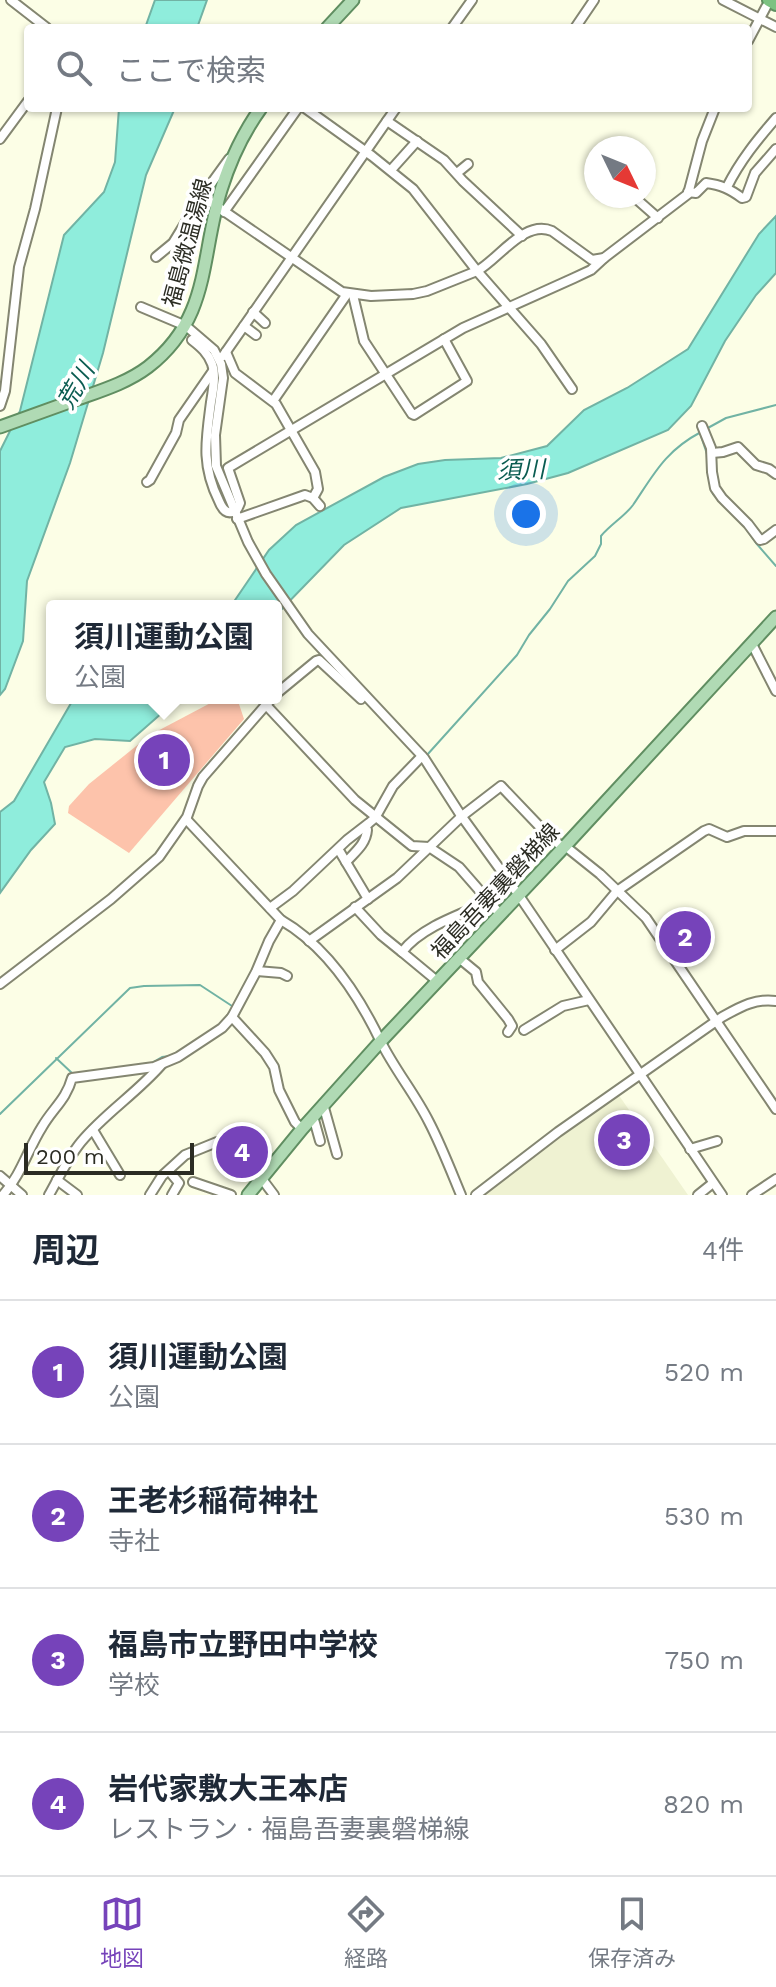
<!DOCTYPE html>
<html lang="ja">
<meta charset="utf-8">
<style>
body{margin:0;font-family:"Work Sans","Noto Sans JP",sans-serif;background:#f6f6f7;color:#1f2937}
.compass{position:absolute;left:584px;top:136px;width:72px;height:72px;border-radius:50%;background:#fff;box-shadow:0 2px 6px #0004;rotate:133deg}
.scale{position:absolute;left:24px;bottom:20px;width:170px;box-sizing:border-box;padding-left:8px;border:4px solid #2b2c23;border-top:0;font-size:22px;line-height:28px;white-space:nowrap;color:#2b2c23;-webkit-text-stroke:6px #fff;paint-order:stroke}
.you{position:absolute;left:526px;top:514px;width:28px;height:28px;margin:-20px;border:6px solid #fff;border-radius:50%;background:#1a73e8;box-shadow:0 0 0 12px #1a73e833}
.badge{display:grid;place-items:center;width:52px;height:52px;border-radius:50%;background:#7643ba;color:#fff;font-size:26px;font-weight:700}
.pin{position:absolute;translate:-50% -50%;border:4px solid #fff;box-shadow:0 2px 8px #0006}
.popup{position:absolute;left:46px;top:600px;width:236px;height:104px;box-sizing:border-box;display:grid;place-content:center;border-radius:8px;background:#fff;filter:drop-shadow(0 2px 6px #0005);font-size:26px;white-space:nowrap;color:#747a83}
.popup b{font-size:30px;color:#1f2937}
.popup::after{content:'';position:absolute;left:50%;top:100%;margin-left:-16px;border:16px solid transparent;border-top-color:#fff}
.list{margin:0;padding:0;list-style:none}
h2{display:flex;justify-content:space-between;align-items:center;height:104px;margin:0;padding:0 32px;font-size:34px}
h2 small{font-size:26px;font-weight:400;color:#747a83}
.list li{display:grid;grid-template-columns:52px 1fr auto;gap:24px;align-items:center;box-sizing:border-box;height:144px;padding:0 32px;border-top:2px solid #e0e1e3}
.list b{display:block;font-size:30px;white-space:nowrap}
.list p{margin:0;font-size:26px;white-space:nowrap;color:#747a83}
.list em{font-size:26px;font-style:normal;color:#747a83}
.icon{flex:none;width:44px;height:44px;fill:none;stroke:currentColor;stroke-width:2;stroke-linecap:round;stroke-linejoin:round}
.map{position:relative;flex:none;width:776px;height:1195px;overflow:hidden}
.search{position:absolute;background:#fff;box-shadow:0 2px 6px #0004;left:24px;right:24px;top:24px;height:88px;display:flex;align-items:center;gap:20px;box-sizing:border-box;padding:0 28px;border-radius:8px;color:#747a83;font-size:30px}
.sheet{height:680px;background:#fff}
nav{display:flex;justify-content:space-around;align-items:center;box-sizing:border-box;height:112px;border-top:2px solid #e0e1e3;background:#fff;font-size:22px;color:#747a83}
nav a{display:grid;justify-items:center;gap:4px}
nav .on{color:#7643ba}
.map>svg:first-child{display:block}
.built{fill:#eff2d2}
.green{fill:#fdc3ab}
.water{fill:#8feddc;stroke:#71b3a4;stroke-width:2}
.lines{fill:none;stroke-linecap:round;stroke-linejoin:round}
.stream{stroke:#71b3a4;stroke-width:2}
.minor-casing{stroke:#848671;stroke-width:12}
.major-casing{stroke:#608e61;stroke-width:15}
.highway-casing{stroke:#608e61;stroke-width:16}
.minor{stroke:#fff;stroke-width:8}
.major{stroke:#b0dab4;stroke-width:11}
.highway{stroke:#7cc282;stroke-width:12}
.labels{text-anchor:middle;stroke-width:7;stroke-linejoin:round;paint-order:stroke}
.street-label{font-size:22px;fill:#2b2c23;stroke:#fff}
.water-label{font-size:24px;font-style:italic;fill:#0a5c51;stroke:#fff}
</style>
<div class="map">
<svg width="776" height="1195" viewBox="0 0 776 1195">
<rect width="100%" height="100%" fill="#fcfee6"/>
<polygon class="built" points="618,1094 688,1195 480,1195"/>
<polygon class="green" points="220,698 237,698 244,719 129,853 68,813 69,806 89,784 150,735"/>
<g class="water">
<polygon points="155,0 207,0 197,28 145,28"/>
<polygon points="119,108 175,108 146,175 103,353 70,463 27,581 23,641 5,689 0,695 0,451 20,411 64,235 104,192 115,162"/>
<polygon points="776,216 776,273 756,295 725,341 691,406 668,430 568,473 527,484 401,508 344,545 276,615 276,606 231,606 269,550 296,525 384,477 418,464 445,460 501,458 547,446 584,410 627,388 688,349 759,234"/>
<polygon points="74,698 179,698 130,741 95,739 65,747 44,782 51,803 55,824 31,850 0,893 0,812 14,801"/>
</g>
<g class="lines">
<g class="stream">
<polyline points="706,429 726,418 776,405"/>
<polyline points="700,433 707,454"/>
<polyline points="711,488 713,494 718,499"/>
<polyline points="747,530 756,543 776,566"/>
<path d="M427 755 517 655 529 635 550 609 568 581 595 556 601 544V536C610 525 625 516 633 505 654 474 665 451 701 432"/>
<polyline points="56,1058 73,1074"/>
<polyline points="150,1064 162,1057 170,1056"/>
<polyline points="0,1114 130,988 144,986 200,985 232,1006"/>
</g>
<defs>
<g id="minor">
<polyline points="11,0 47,28"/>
<polyline points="723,0 776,27"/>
<polyline points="452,28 472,0"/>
<polyline points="575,28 594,0"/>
<polyline points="748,41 766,7"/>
<polyline points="305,108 372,156 413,189 477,271 541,344 572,389"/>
<polyline points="387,121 444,160 463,181 522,236"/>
<polyline points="0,139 28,101"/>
<polyline points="391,170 417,141"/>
<polyline points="457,173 468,164"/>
<path d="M727 187C740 161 757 140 776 118"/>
<path d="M688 192 696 193 706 183C721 185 730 189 742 198L746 197 755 173 776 149"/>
<path d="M202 196 342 292 371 296 413 294 427 291 477 271C498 260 524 219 552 231L592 260 604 258 688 194 702 141 715 108"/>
<polyline points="633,196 658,218"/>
<polyline points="224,212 298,108"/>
<polyline points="156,257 173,243 200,199 229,159"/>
<polyline points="353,295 364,341 412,414 414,415 467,381 444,339"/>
<polyline points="141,307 186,326 214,350 221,364 223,378 215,435 216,466 248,542 266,574 308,634 424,758 460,814 518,894 722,1195"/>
<polyline points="253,312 265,323"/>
<polyline points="244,326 256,335"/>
<path d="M192 340C201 347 208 353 212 364 216 375 213 391 211 402 206 440 201 465 219 501 221 506 225 514 232 512 238 511 238 507 240 503L228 468 463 328 574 278 591 270 604 258"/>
<polyline points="226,352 235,373 276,404 315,472 318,489 313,498"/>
<polyline points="223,356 396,108"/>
<polyline points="273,401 347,294"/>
<polyline points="0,406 5,391 19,267 35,209 57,108"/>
<polyline points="702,426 711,448 712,472 715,488 722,498 748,524 760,540 764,539 776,530"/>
<polyline points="712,453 723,452 738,447 756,465 769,469 776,474"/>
<polyline points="147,482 150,480 176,433 179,420 213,371"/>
<polyline points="237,519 305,495 313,498 320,506"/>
<polyline points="752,644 776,691"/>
<polyline points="276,694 316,661 319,660 361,699"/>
<polyline points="266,705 355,800 412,846 429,847 459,867 500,914"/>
<path d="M186 819 281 920C326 946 359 996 381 1042 395 1070 415 1094 429 1122 441 1145 451 1171 461 1195"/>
<polyline points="565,846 600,874 646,918 776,1109"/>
<polyline points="340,852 368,899"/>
<path d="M346 862C355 852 366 844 367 830"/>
<polyline points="355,907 381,935 402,952"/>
<polyline points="270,908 293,891 347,840 369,823 375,818 393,786 422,756"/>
<polyline points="309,941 397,878 462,816 501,786 542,829 563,848"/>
<polyline points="555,950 591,922 617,891 704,831 709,829 727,837 744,831 776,831"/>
<polyline points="459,958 476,972 478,982 508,1019 512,1026 508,1032"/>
<polyline points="257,971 281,973 287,976"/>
<path d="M437 981 402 952C421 927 461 914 489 902"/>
<polyline points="0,984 111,899 159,857 187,817 198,786 203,777 272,698"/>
<polyline points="232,1017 265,1053 274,1067 279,1090 295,1122 302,1129"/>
<polyline points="524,1030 563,1006 589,1000"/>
<polyline points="323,1104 337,1154"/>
<polyline points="313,1116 320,1141"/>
<polyline points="93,1130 120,1175"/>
<polyline points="690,1149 717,1141"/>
<polyline points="169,1171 179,1183 172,1195"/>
<polyline points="0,1176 22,1195"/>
<polyline points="262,1179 274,1195"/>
<polyline points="57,1180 77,1195"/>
<polyline points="193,1182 231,1195"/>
<path d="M3 1195C21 1175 28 1149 42 1127 53 1108 66 1100 72 1078L154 1067 178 1057 222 1028 232 1017 256 972 269 941 281 920"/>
<path d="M49 1195C59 1177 68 1158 81 1142 105 1113 137 1093 162 1064"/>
<polyline points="150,1195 162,1176 185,1155 217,1142"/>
<path d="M476 1195 558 1132 722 1017C740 1007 755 998 776 1001"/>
<polyline points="698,1195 713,1183"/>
<polyline points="752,1195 776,1179"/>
</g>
<g id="major">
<polyline points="327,28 353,0"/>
<path d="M0 427C25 418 50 409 75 400 100 391 127 383 148 367 211 318 200 258 221 190 230 161 243 133 261 108"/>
<polyline points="248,1195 302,1129 381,1041 565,846 776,617"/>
</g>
<polyline id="highway" points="769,0 776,4"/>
</defs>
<use href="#minor" class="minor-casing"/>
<use href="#major" class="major-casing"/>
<use href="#highway" class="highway-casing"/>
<use href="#minor" class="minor"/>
<use href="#major" class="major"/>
<use href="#highway" class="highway"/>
</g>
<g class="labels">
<g class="street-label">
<text transform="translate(187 243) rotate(-75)" y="8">福島微温湯線</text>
<text transform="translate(495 891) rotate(-47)" y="8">福島吾妻裏磐梯線</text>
</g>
<g class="water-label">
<text transform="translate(76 386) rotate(-60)" y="8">荒川</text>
<text transform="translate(521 470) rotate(-2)" y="8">須川</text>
</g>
</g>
</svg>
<svg class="compass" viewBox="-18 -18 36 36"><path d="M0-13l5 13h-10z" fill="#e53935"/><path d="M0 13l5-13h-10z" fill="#747a83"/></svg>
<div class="scale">200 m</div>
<div class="you"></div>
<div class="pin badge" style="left:164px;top:760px">1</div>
<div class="popup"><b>須川運動公園</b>公園</div>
<div class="pin badge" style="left:685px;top:937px">2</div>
<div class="pin badge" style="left:624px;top:1140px">3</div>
<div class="pin badge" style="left:242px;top:1152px">4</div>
<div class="search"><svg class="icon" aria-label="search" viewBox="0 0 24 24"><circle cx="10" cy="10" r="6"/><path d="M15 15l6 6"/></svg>ここで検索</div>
</div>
<section class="sheet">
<h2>周辺<small>4件</small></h2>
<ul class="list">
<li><span class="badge">1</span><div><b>須川運動公園</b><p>公園</p></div><em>520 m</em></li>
<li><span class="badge">2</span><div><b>王老杉稲荷神社</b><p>寺社</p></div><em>530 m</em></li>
<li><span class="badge">3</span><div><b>福島市立野田中学校</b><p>学校</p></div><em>750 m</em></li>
<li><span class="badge">4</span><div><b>岩代家敷大王本店</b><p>レストラン · 福島吾妻裏磐梯線</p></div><em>820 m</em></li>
</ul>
</section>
<nav>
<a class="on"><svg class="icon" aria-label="map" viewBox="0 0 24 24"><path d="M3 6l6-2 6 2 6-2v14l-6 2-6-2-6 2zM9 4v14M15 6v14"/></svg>地図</a>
<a><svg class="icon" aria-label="directions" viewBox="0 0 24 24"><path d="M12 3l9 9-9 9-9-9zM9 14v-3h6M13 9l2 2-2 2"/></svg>経路</a>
<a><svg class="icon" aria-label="saved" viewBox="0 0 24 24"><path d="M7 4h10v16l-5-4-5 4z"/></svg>保存済み</a>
</nav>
